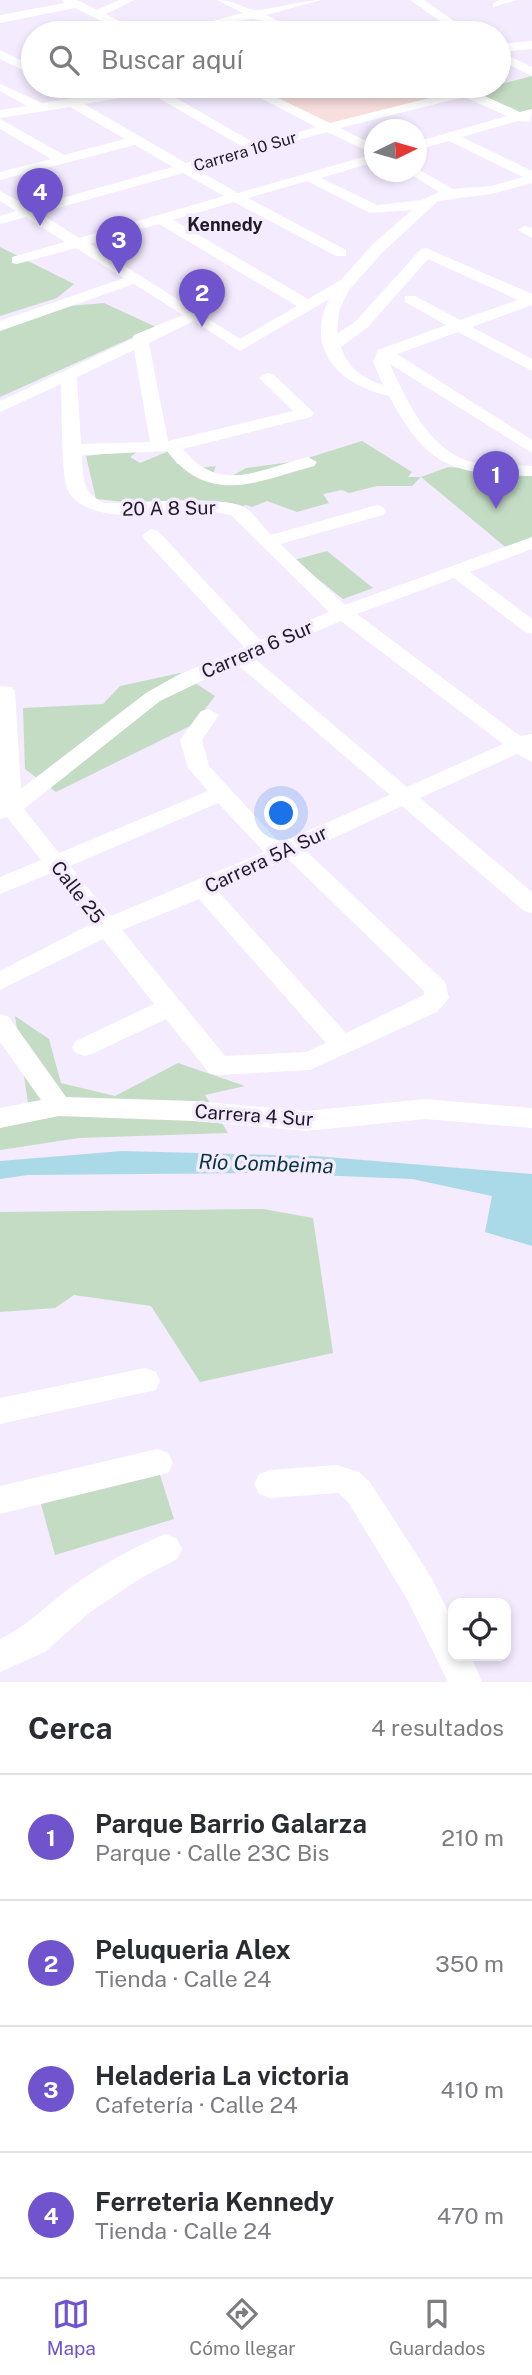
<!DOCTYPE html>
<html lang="es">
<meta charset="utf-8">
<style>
body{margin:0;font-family:"Public Sans",sans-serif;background:#f7f7f7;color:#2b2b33}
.controls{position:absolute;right:21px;bottom:21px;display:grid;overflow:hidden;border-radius:14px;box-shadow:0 4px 10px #0003}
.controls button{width:63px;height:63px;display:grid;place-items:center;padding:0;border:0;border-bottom:2px solid #e1e1e2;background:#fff;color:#2b2b33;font:35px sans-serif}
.compass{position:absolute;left:364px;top:119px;width:63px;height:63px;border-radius:50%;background:#fff;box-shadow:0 4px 10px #0003;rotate:85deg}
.you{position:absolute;left:282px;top:814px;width:24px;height:24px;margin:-18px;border:5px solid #fff;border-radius:50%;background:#1a73e8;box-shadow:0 0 0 10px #1a73e833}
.badge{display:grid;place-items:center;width:46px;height:46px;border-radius:50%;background:#7054ce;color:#fff;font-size:23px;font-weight:700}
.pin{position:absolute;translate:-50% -58px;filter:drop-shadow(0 2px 4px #0008)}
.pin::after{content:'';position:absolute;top:37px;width:24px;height:21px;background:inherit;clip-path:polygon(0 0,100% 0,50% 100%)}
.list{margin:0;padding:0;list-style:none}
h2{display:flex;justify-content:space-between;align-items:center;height:91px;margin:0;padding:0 28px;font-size:30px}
h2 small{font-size:23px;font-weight:400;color:#7c7c81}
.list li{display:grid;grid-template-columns:46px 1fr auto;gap:21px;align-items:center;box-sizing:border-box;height:126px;padding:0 28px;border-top:2px solid #e1e1e2}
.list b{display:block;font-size:26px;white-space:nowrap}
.list p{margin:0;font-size:23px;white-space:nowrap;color:#7c7c81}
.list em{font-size:23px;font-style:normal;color:#7c7c81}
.icon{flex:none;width:38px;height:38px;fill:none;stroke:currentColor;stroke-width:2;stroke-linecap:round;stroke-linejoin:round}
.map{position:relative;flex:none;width:532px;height:1682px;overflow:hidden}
.search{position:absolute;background:#fff;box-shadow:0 4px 10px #0003;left:21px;right:21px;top:21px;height:77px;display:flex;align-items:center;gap:18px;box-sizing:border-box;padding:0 24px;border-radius:38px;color:#7c7c81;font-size:26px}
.sheet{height:595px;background:#fff}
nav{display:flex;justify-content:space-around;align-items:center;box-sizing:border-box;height:98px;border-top:2px solid #e1e1e2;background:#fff;font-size:19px;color:#7c7c81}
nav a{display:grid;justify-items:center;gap:4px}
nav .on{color:#7054ce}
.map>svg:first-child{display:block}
.education{fill:#f9dede}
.green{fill:#c4dcc4}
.water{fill:#aadae7}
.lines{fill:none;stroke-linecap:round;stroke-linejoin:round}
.minor{fill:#fff;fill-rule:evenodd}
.labels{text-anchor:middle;stroke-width:7;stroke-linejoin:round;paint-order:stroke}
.far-street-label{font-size:16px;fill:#1f1a25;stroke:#f4ebfe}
.far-neighbourhood-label{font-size:18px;font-weight:bold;fill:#1f1a25;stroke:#f4ebfe}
.street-label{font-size:19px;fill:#1f1a25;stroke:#f4ebfe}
.water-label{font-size:21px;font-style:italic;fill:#083640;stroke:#f4ebfe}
</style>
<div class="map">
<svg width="532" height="1682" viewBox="0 0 532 1682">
<rect width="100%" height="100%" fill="#f4ebfe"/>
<polygon class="education" points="253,86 484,86 328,125"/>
<g class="green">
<polygon points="532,76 532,111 520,115 474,91"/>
<polygon points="0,247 74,284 57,298 0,316"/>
<polygon points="104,303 156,327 0,397 0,328 58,307"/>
<polygon points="362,441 412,472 408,477 421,477 448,467 532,474 532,541 509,550 421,477 412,486 377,486 349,493 342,490 323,494 329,503 297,512 267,501 252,507 246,505 221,512 96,499 86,456 140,450 130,457 140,463 169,451 177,464 192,463 199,468 216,466 212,476 230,477 246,468 298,461"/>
<polygon points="327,551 373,588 343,599 294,560"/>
<polygon points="180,673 215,696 194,724 56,792 25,769 23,708 103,704 120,686"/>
<polygon points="15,1016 49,1039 61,1083 115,1096 178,1063 245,1086 205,1095 228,1133 79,1138 0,1150 0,1110 28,1103"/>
<polygon points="263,1209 313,1218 333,1353 200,1382 151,1306 74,1295 55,1308 0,1312 0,1212"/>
<polygon points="158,1469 174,1519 55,1555 41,1504"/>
</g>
<polygon class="water" points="122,1151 315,1156 532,1174 532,1246 485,1232 492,1196 412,1179 268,1173 28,1175 0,1179 0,1161"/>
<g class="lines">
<g class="minor">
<polygon points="62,0 77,0 97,10 119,0 134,0 106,14 141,33 126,33 75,8 0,23 0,15 65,3"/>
<path d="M217 0C234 0 240 7 255 10 265 11 303 0 321 0L266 15 303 33C283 33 263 17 250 19 221 22 196 34 167 33L243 13Z"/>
<polygon points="410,0 424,0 471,33 457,33"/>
<polygon points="500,0 517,0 493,7 493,3"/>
<polygon points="532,41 532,49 500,52 532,67 532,76 499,60 499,44"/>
<polygon points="0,50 33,66 33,75 0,59"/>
<path d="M0 84 42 103 149 86H178L164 91 256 144 316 127 238 86H253L330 123 477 86H497L478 93 520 112 532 109 530 122 518 121 462 137 532 171V183L491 194 438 201 383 252 349 290 339 311 337 334 356 321 421 249 426 248 532 294V305L472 327 532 359V371L458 332 397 354 532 440V453L390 364C406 400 430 452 472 462 491 467 512 465 532 466V476C454 474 428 469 389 396 340 385 304 350 329 299L240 351 194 321 149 343 168 441 293 411 259 378 267 373 273 374 314 413 311 417 183 449C220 495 260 469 308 457L317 462 314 466C258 481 210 507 167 451L82 455C83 478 82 494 105 503 134 503 223 495 244 507 254 513 263 527 271 535L377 505 383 507 386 511 383 515 280 544 345 605 532 537V549L470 572 532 619V634L525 632 454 578 357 614 520 736 532 734V762L517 754 420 798 532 892V913L524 911 402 806 306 851 445 982 449 998 437 1012 310 1070 218 1075 209 1073 166 1019 94 1053 85 1056 76 1053 72 1047 76 1041 154 1004 103 939 0 990V971L91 924 51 873 0 894V877L41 860 7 817 0 819V686L12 687 15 691 21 789 146 693 176 676 244 647 144 539 142 535 151 529 158 531 260 640 329 612 231 515 214 512C177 513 83 529 67 488 61 473 62 405 61 384L0 412V401L132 339 134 335 183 315 134 284 0 331V321L124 278 76 248 17 264 12 263V257L65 242 26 217 0 224V216L16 211 0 201V191L30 207 173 167 135 145 0 180V172L51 159 0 129V119L64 155 125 139 70 107 0 118V110L27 106 0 91ZM150 93 243 147 186 163 84 104ZM464 97 507 116 416 142V150L449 141 523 177 491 186 453 189 416 168V172H407L439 192 422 200 377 205 321 178 374 162V145L340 128ZM327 132 374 154 238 193 196 169ZM183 173 224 196 79 238 40 213ZM307 181 370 213 412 210 372 245 341 280 308 299 173 220 234 202 336 256H346V250L248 198ZM159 224 297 306 240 339 90 244ZM428 259 518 300 460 320 415 296H405V302L446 325 378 350 373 362 383 385C362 378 348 368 341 347L368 327ZM134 350 150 442 81 444 77 377ZM341 621 503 744 407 787 254 658ZM237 664 390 795 280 843 209 766 202 740 219 715 208 709 201 711 180 740 188 768 208 791 59 853 24 809 160 701ZM218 803 264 852 111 916 70 866ZM288 859 424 991V995L346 1033 218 891ZM199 899 326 1043 306 1052 225 1056 122 930Z"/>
<polygon points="525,226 532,228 532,238 518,230"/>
<polygon points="0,1014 9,1017 66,1097 194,1101 306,1111 425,1099 532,1108 532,1128 425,1119 306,1131 194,1121 59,1116 0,1128 0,1108 41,1100 0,1042"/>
<polygon points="145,1368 156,1372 160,1381 156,1390 0,1424 0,1398"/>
<polygon points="157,1449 168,1453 173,1463 168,1473 0,1514 0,1486"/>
<polygon points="337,1465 359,1472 370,1482 431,1577 453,1621 453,1656 471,1656 482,1682 448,1682 407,1599 348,1502 338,1493 270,1498 259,1494 254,1484 259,1474 270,1470"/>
<path d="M166 1534 177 1539 182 1549 177 1559 141 1578 89 1613 45 1652 0 1672V1639C26 1627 43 1608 66 1591 96 1568 131 1548 166 1534Z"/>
</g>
</g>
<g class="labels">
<g class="far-street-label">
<text transform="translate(245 151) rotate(-16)" y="6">Carrera 10 Sur</text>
</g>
<g class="far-neighbourhood-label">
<text x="225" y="231">Kennedy</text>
</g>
<g class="street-label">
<text transform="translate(169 508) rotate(-1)" y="7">20 A 8 Sur</text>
<text transform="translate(257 649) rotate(-23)" y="7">Carrera 6 Sur</text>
<text transform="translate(266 859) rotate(-25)" y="7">Carrera 5A Sur</text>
<text transform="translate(78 892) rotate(52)" y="7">Calle 25</text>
<text transform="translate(254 1115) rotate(4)" y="7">Carrera 4 Sur</text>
</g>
<g class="water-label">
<text transform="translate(266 1164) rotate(2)" y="7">Río Combeima</text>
</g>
</g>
</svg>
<div class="controls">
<button><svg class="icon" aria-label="locate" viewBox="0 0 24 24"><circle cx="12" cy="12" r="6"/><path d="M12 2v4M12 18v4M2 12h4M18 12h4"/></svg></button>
</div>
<svg class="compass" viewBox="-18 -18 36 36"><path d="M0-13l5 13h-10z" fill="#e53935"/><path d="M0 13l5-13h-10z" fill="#7c7c81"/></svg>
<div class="you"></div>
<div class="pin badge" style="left:496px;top:509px">1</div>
<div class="pin badge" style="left:202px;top:327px">2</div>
<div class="pin badge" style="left:119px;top:274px">3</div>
<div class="pin badge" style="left:40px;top:226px">4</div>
<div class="search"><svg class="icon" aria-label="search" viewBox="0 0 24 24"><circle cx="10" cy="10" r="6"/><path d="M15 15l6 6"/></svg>Buscar aquí</div>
</div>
<section class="sheet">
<h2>Cerca<small>4 resultados</small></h2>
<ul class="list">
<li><span class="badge">1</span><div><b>Parque Barrio Galarza</b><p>Parque · Calle 23C Bis</p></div><em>210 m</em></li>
<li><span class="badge">2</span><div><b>Peluqueria Alex</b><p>Tienda · Calle 24</p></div><em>350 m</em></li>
<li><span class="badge">3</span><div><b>Heladeria La victoria</b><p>Cafetería · Calle 24</p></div><em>410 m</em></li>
<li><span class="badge">4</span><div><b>Ferreteria Kennedy</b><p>Tienda · Calle 24</p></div><em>470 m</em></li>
</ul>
</section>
<nav>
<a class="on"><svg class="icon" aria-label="map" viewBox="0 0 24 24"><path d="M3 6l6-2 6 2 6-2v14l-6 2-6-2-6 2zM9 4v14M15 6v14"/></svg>Mapa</a>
<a><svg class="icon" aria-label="directions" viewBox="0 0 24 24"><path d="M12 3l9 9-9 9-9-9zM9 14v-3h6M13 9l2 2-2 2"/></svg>Cómo llegar</a>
<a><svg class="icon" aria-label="saved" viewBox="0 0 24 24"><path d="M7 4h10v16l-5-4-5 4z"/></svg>Guardados</a>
</nav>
